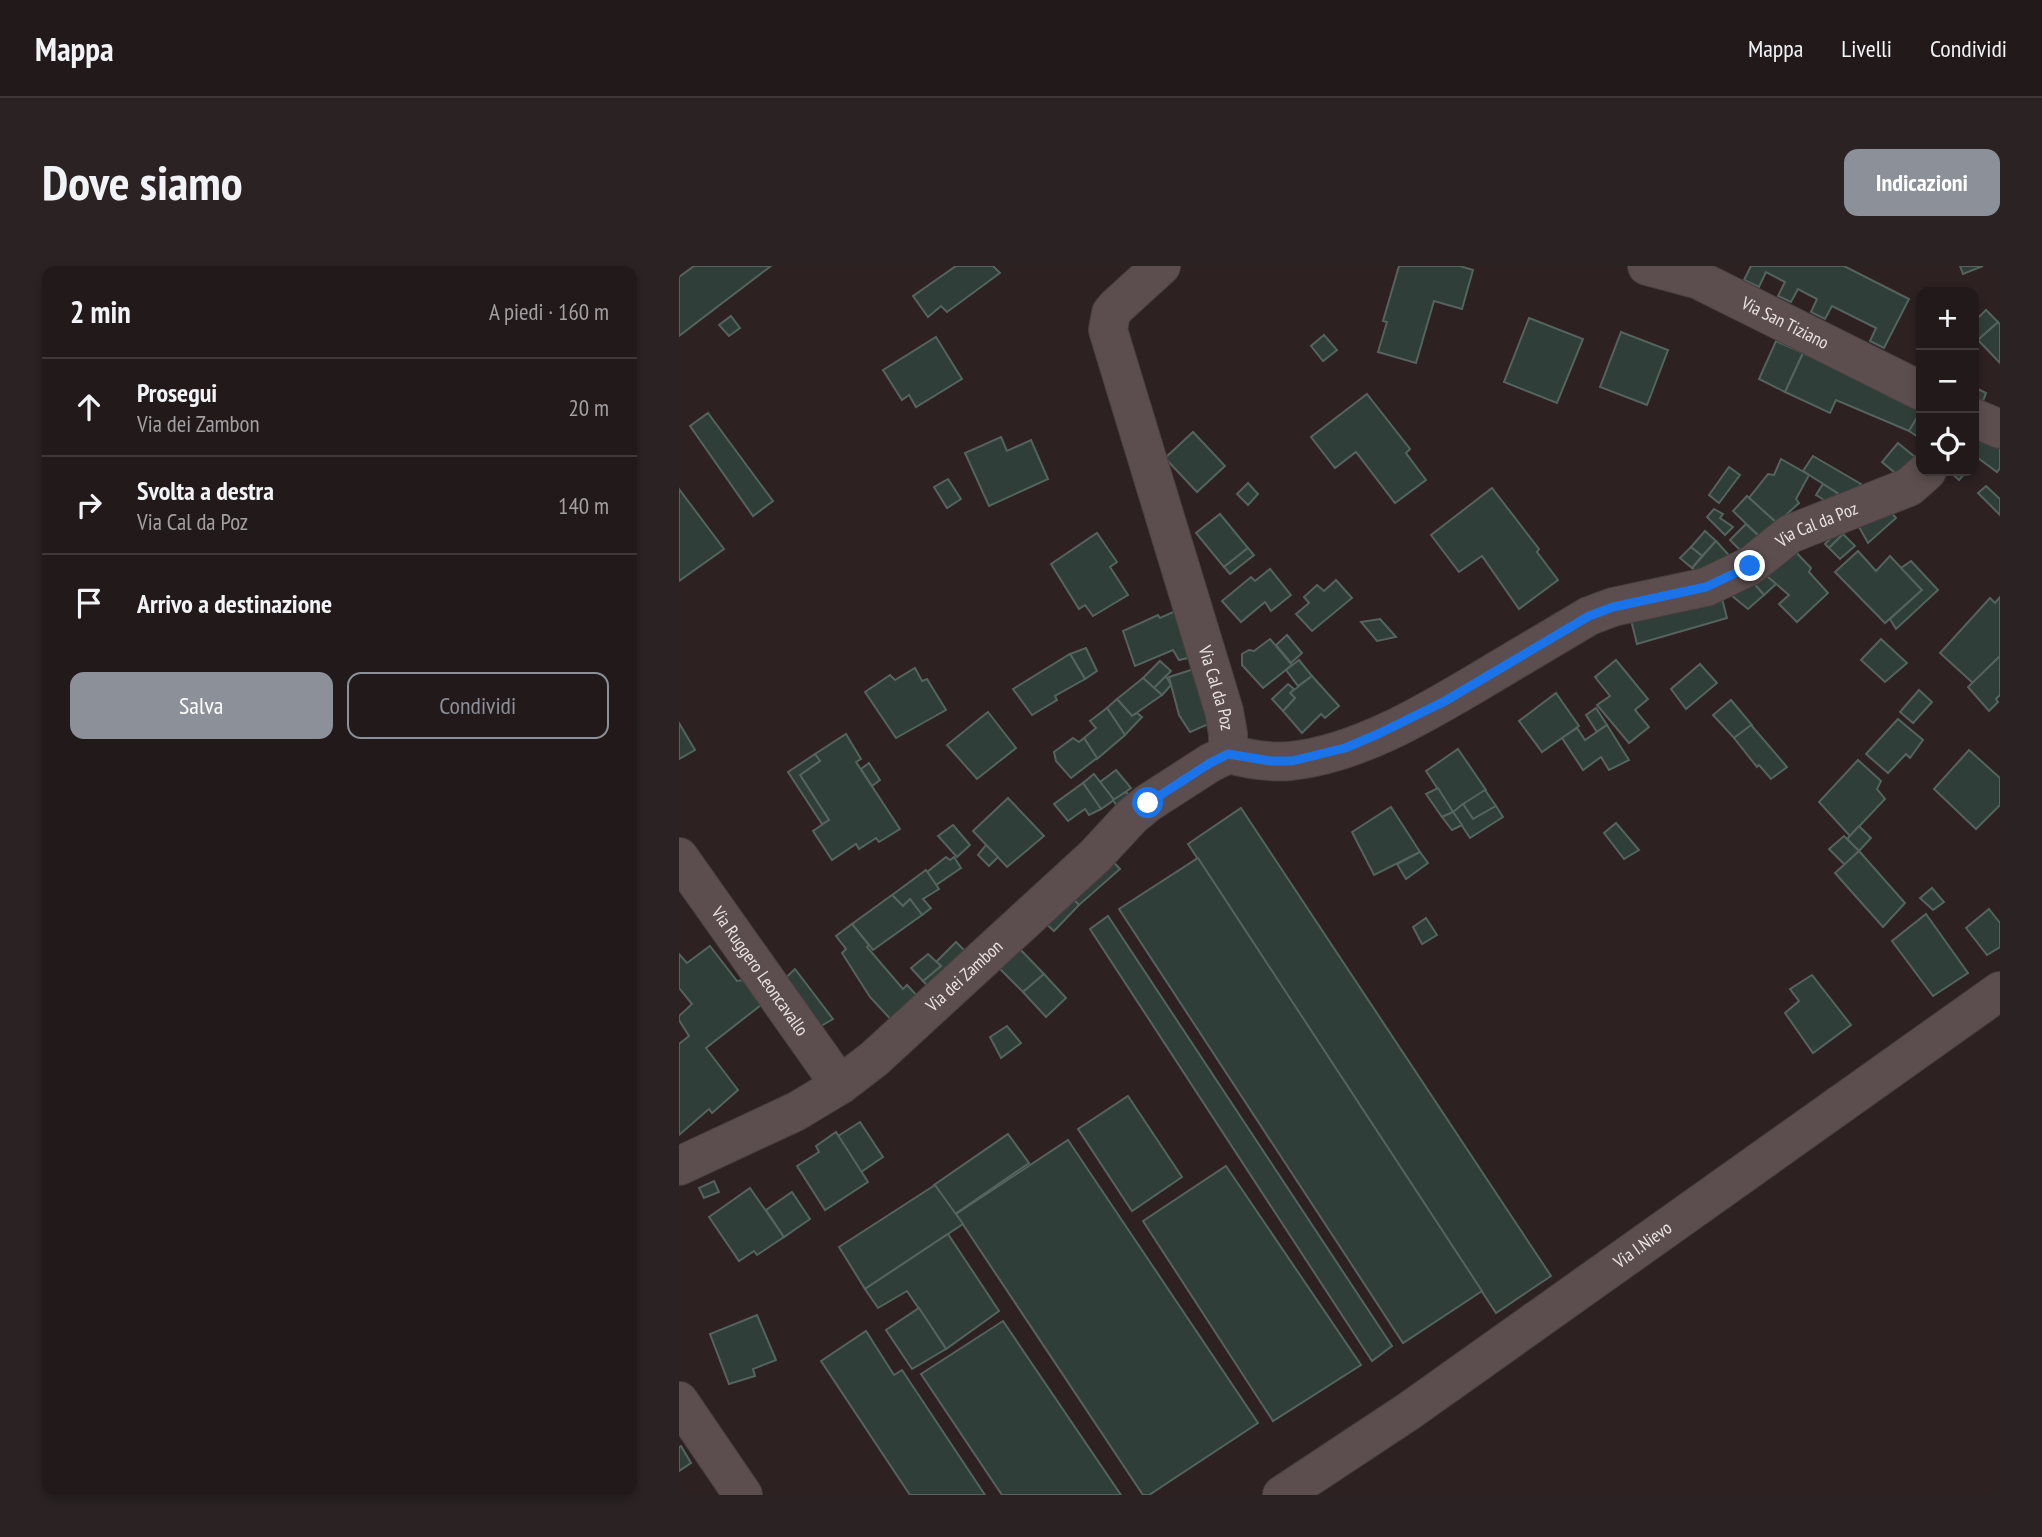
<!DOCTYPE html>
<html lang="it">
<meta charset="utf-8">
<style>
body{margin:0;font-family:"PT Sans Narrow",sans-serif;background:#2a2223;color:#f1f3f6}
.controls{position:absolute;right:21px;top:21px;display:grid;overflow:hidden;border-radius:14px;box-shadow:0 4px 10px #0003}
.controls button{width:63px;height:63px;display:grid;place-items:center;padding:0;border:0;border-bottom:2px solid #3f3839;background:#22191a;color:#f1f3f6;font:35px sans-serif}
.stop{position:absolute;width:21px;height:21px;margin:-16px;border:5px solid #1a73e8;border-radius:50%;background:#fff}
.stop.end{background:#1a73e8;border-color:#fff;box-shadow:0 2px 7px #0008}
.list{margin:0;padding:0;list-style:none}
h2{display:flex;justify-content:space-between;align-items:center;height:91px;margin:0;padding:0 28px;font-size:30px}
h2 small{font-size:23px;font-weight:400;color:#a2a0a2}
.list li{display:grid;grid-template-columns:46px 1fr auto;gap:21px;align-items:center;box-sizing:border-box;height:98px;padding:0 28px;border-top:2px solid #3f3839}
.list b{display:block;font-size:26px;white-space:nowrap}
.list p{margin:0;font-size:23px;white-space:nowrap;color:#a2a0a2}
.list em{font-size:23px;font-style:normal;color:#a2a0a2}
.actions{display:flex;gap:14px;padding:21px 28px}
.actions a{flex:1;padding:16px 0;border:2px solid #8c9099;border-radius:14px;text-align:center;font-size:24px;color:#8c9099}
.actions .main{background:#8c9099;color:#fff}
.icon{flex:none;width:38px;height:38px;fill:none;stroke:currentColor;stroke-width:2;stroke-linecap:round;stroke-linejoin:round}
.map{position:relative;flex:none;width:1321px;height:1229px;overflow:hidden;border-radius:14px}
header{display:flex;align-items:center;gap:42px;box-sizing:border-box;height:98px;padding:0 35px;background:#22191a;border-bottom:2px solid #3f3839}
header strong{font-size:33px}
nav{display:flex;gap:38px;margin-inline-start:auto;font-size:24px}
.intro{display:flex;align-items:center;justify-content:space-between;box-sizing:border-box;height:168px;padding:0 42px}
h1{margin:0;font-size:49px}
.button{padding:18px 32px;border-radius:14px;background:#8c9099;color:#fff;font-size:24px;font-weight:700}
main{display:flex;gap:42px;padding:0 42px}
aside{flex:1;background:#22191a;border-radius:14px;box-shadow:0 4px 10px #0003}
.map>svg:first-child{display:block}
.building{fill:#303e39;stroke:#55635f;stroke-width:2}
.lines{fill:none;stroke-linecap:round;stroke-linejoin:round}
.minor-casing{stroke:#483e3f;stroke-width:40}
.minor{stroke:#5c4e4e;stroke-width:38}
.route{stroke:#1a73e8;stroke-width:9}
.labels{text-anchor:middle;stroke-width:7;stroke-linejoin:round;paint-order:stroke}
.street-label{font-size:18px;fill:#ebe3e3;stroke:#2d2122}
</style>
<header>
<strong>Mappa</strong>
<nav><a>Mappa</a><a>Livelli</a><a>Condividi</a></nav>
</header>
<div class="intro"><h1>Dove siamo</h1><a class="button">Indicazioni</a></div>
<main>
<aside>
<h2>2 min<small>A piedi · 160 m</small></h2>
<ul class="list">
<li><svg class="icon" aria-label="ahead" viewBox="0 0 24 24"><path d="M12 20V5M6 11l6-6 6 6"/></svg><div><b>Prosegui</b><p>Via dei Zambon</p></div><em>20 m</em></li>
<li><svg class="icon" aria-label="right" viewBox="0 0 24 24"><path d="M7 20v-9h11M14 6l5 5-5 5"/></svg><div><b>Svolta a destra</b><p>Via Cal da Poz</p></div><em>140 m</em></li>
<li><svg class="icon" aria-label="arrive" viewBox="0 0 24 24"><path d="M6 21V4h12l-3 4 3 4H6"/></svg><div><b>Arrivo a destinazione</b></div></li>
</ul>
<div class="actions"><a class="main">Salva</a><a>Condividi</a></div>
</aside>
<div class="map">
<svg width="1321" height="1229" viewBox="0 0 1321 1229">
<rect width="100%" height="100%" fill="#2d2122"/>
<g class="building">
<polygon points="15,0 92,0 0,70 0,11"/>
<polygon points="277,0 314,0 321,7 268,46 262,40 249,51 234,30"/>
<polygon points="720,0 781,0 794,4 783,43 755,35 737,97 699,86 708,56 704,55"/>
<polygon points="1072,0 1165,0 1230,33 1205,82 1191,75 1197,62 1153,40 1146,53 1132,46 1138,33 1119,23 1112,36 1099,30 1106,16 1087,6 1080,21 1065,14"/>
<polygon points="1281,0 1304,0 1284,8"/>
<polygon points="1307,44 1319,56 1299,74 1295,69 1295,56"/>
<polygon points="52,50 61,62 50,70 40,59"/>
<polygon points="850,52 904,73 878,137 825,116"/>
<polygon points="1319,56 1321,59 1321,97 1299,74"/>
<polygon points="942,66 989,84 968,139 921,121"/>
<polygon points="645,69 658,84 644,95 632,80"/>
<polygon points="257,71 283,113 237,141 230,129 223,134 204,104"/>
<polygon points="1097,75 1124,87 1106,126 1080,113"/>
<polygon points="1124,87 1242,139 1242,145 1230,165 1157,134 1151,147 1106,126"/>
<polygon points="1295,121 1307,127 1301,143 1295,140"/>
<polygon points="688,128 731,183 727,187 747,214 716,237 677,186 656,202 632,171"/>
<polygon points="1242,145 1242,173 1230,165"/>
<polygon points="29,147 94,235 74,250 11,160"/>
<polygon points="514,166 546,200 518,226 486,192"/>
<polygon points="1301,167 1321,177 1321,202 1318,206 1295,189 1295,178"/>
<polygon points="322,171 328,185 352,174 369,213 310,240 286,187"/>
<polygon points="1219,177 1242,196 1226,215 1203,196"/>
<polygon points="1134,190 1182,218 1171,235 1124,205"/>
<polygon points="1102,193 1130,209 1117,233 1120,237 1098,257 1070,232 1089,208 1095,209"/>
<polygon points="1050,201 1061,209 1040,237 1030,229"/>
<polygon points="1270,205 1288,205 1280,214"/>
<polygon points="269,213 282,233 268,242 255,221"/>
<polygon points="569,217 579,228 569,239 558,228"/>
<polygon points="1144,218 1161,229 1155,240 1137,229"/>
<polygon points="1307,220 1321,233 1321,249 1299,227"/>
<polygon points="813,222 860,283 858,286 879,314 840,343 803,290 780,306 752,269"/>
<polygon points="0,223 45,283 0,315"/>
<polygon points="1068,230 1101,260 1085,275 1054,245"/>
<polygon points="1204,237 1217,252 1189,277 1175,252"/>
<polygon points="1035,243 1044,248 1041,252 1054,261 1046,269 1028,251"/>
<polygon points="541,248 569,282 545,301 517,267"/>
<polygon points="1067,258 1085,275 1073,296 1051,274"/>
<polygon points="1159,264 1164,268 1150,282 1146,278"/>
<polygon points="1026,265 1037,275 1023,290 1012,281"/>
<polygon points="418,267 438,296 431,301 449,329 414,350 406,339 400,343 372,298"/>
<polygon points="1164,268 1176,280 1161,293 1150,282"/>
<polygon points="1037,275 1057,297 1030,318 1013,302"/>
<polygon points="1111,280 1132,302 1130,306 1149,327 1118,356 1100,338 1110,329 1082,305"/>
<polygon points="1012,281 1023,290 1013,302 1001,292"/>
<polygon points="569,282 575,289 551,308 545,301"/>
<polygon points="1179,285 1197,305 1211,290 1243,324 1206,357 1156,306"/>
<polygon points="1232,295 1259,324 1217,363 1211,353 1243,324 1222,302"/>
<polygon points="591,303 612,329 592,345 586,336 562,356 543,335 572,311 576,315"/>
<polygon points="1082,305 1097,318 1085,329 1071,313"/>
<polygon points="1071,313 1085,329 1069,343 1052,329"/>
<polygon points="657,314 673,332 633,365 617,348 630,337 625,331 638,319 645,325"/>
<polygon points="1042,329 1048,352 958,378 952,354"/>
<polygon points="1321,331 1321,390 1294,417 1261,387 1311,332 1316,337"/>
<polygon points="501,343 518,390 500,394 494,384 456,400 444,365 479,349 481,352"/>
<polygon points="701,353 717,371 698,375 682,356"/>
<polygon points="608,369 623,387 612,397 597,379"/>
<polygon points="591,373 613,399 584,422 563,399 563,388 570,384 575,385"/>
<polygon points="1202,373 1228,397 1206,416 1182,394"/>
<polygon points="407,382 418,405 406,413 391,388"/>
<polygon points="391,388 406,413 376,430 378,434 353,449 334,423"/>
<polygon points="1321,390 1321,429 1317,433 1319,436 1310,445 1289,421"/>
<polygon points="620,394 633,410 619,420 607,404"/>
<polygon points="937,394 969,433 956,444 970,461 950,477 918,439 931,430 916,411"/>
<polygon points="481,395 492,405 475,422 464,412"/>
<polygon points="1021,398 1038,417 1007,443 992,423"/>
<polygon points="236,402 243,415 248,413 267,444 217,472 186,426 211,409 216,414"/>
<polygon points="515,403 532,457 511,466 500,449 490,411"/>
<polygon points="487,410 492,419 483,429 475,422"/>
<polygon points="633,410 660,440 646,452 642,448 623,467 604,445 616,432 611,427"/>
<polygon points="464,412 483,429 453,450 438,433"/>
<polygon points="609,418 615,423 611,427 616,432 604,445 593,433"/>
<polygon points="1240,424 1253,436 1234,457 1221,446"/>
<polygon points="877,427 900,460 863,486 840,455"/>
<polygon points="438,433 453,450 458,447 463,451 446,469 428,442"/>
<polygon points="1052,434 1073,459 1055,472 1034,449"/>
<polygon points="428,442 446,469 418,493 405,472 417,462 411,455"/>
<polygon points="917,442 928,459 918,466 907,449"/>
<polygon points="309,446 337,482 298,513 268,479"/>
<polygon points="1219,453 1244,474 1231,492 1227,488 1209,507 1187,488"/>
<polygon points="0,457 16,484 0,493"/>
<polygon points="928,459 950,494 930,504 922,491 904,504 883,472 898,462 906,474"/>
<polygon points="1072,459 1108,501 1092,513 1080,499 1078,501 1055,472"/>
<polygon points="167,468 182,493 177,496 221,563 200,576 197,572 180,583 177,578 153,594 134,565 150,554 121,509 141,495 136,488"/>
<polygon points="394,472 400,476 405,472 418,492 392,512 377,495 375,486"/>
<polygon points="779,483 807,524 774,546 747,505"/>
<polygon points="1290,484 1321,512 1321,539 1297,563 1255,523"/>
<polygon points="136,488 141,495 121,509 150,554 143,558 109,506"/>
<polygon points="1179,494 1202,515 1198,523 1206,533 1171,570 1140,536"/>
<polygon points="190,497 201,514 193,520 182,503"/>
<polygon points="437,504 452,522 435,534 421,516"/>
<polygon points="415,508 435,534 422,543 404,517"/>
<polygon points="404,517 422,543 410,549 406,543 389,555 375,538"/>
<polygon points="759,522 774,546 763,551 747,528"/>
<polygon points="806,524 817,540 794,553 784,538"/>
<polygon points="447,526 457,538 444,550 434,534"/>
<polygon points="329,532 365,570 328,601 294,565"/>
<polygon points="784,538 794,553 817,540 824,551 791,572 774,546"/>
<polygon points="712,541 741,586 695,609 673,566"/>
<polygon points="562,542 872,1010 817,1047 509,578"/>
<polygon points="774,546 783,559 773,564 763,551"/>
<polygon points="937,557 960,584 945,593 925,567"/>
<polygon points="274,559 291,579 278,591 259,570"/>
<polygon points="1180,560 1192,572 1180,585 1168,573"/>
<polygon points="1165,570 1180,585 1166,599 1150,583"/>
<polygon points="307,579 319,591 310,600 299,589"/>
<polygon points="1180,585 1226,637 1204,661 1156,607"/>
<polygon points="741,586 749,597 727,613 718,598"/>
<polygon points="267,591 271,594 275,591 282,602 257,619 248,606"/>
<polygon points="430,591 441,603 400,639 391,630"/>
<polygon points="519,592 803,1025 724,1077 440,643"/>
<polygon points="247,604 260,623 244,633 252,642 243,649 231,633 224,640 213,629"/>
<polygon points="1253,622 1265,636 1254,644 1241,632"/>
<polygon points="389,627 400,639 375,665 365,656"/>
<polygon points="213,629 224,640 231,633 243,649 194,684 173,658"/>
<polygon points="1310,643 1321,657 1321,681 1308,689 1287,662"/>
<polygon points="1247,648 1289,707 1254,730 1213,675"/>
<polygon points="429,650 713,1080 693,1095 411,663"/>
<polygon points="747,652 758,669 743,678 734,661"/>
<polygon points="173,658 190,679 188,681 224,723 228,719 242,734 217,759 191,731 163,687 167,683 157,670"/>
<polygon points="277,676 293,692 255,727 244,715 262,700 257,696"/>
<polygon points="336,678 365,708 344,726 317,699"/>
<polygon points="31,680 58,715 64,714 82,739 27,782 59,824 33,847 30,843 0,869 0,778 10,770 0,754 0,750 13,738 0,722 0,688 8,697"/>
<polygon points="249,688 262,700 244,715 232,702"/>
<polygon points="116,703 154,753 137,763 102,716"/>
<polygon points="365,708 387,732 367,751 344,726"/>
<polygon points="1133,709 1172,759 1134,787 1106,747 1120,735 1111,723"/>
<polygon points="328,760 342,777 322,792 311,771"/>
<polygon points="449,830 503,911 453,945 399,863"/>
<polygon points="181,856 204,891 182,906 159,870"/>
<polygon points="157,866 189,916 146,944 118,900 140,886 137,880"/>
<polygon points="329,868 350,897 276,948 255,919"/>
<polygon points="389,874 579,1157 470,1229 464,1229 277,948"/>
<polygon points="547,900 682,1099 594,1155 464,955"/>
<polygon points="35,915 40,926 25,932 20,922"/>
<polygon points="256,919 284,958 186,1023 160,981"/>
<polygon points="71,922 105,971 78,989 75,985 60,995 30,951"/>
<polygon points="113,926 131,953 105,971 87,944"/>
<polygon points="269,968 320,1045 267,1083 228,1025 199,1042 186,1023"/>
<polygon points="240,1042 267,1083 233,1103 207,1064"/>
<polygon points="78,1049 97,1094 74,1103 76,1110 50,1118 31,1068"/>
<polygon points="324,1055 442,1229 323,1229 242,1108"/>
<polygon points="187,1065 215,1109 223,1104 306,1229 231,1229 142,1095"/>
<polygon points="2,1180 12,1197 0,1205 0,1181"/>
</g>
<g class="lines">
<defs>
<g id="minor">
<path id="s1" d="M482 0 437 41 432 47 429 64 545 445 549 468V488C570 493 590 497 612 495 679 488 747 447 804 413 839 392 875 371 910 350L934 341 1027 321 1071 300 1111 268 1230 221 1248 205"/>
<path id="s2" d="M968 0 1020 14 1242 125"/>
<polyline points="1295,152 1321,163"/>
<path id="s3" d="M0 591 161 819"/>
<path id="s4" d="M0 900 118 845 161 819 195 793 307 690 416 590 453 550 469 537 531 497 549 488"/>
<polyline points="0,1135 64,1229"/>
<path id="s5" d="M603 1229 730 1145 1321 725"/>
</g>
</defs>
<use href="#minor" class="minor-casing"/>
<use href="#minor" class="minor"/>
</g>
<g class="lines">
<polyline class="route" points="469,537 531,497 549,488 591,495 613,495 666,482 699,468 766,435 910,350 934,341 1027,321 1071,300"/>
</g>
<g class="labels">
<g class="street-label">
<text dy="6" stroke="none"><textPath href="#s2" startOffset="150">Via San Tiziano</textPath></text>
<text dy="6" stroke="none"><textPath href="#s1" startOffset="1174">Via Cal da Poz</textPath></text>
<text dy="6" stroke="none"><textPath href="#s1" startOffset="460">Via Cal da Poz</textPath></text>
<text dy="6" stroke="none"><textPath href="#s3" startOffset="140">Via Ruggero Leoncavallo</textPath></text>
<text dy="6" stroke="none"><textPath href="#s4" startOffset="346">Via dei Zambon</textPath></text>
<text dy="6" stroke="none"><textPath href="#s5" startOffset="439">Via I.Nievo</textPath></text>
</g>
</g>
</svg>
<div class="controls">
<button>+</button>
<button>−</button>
<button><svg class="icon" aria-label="locate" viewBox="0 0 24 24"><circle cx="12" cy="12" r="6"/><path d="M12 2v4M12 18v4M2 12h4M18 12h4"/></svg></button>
</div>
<div class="stop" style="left:469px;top:537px"></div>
<div class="stop end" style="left:1071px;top:300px"></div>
</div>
</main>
